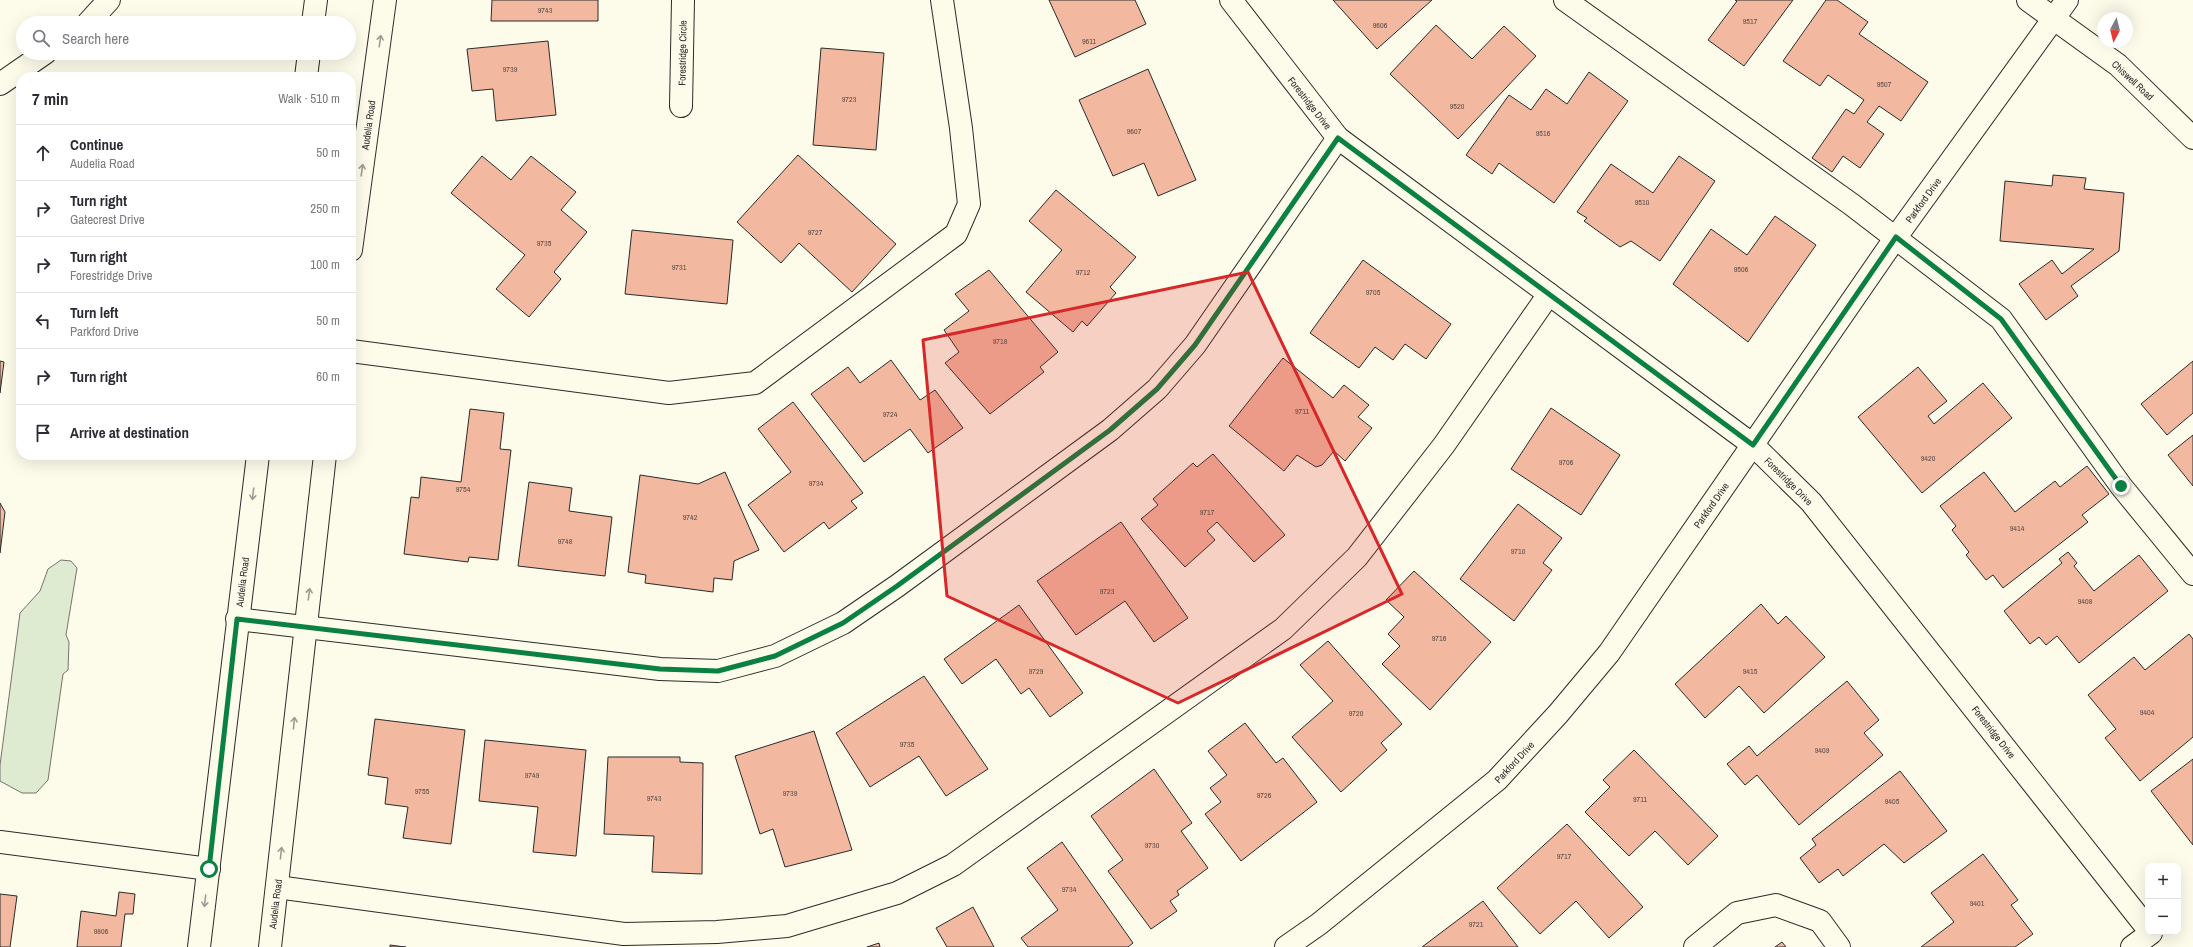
<!DOCTYPE html>
<meta charset="utf-8">
<style>
body{margin:0;font-family:"Archivo Narrow",sans-serif;background:#f7f7f7;color:#2b2b33}
.controls{position:absolute;right:12px;bottom:12px;display:grid;overflow:hidden;border-radius:8px;box-shadow:0 4px 16px #0002}
.controls button{width:36px;height:36px;display:grid;place-items:center;padding:0;border:0;border-bottom:1px solid #e1e1e2;background:#fff;color:#2b2b33;font:20px sans-serif}
.compass{position:absolute;left:2097px;top:12px;width:36px;height:36px;border-radius:50%;background:#fff;box-shadow:0 4px 16px #0002;rotate:187deg}
.stop{position:absolute;width:12px;height:12px;margin:-9px;border:3px solid #0b8043;border-radius:50%;background:#fff}
.stop.end{background:#0b8043;border-color:#fff;box-shadow:0 1px 4px #0008}
.list{margin:0;padding:0;list-style:none}
h2{display:flex;justify-content:space-between;align-items:center;height:52px;margin:0;padding:0 16px;font-size:17px}
h2 small{font-size:13px;font-weight:400;color:#7c7c81}
.list li{display:grid;grid-template-columns:26px 1fr auto;gap:12px;align-items:center;box-sizing:border-box;height:56px;padding:0 16px;border-top:1px solid #e1e1e2}
.list b{display:block;font-size:15px;white-space:nowrap}
.list p{margin:0;font-size:13px;white-space:nowrap;color:#7c7c81}
.list em{font-size:13px;font-style:normal;color:#7c7c81}
.icon{flex:none;width:22px;height:22px;fill:none;stroke:currentColor;stroke-width:2;stroke-linecap:round;stroke-linejoin:round}
.map{position:relative;flex:none;width:2193px;height:947px;overflow:hidden}
.search{position:absolute;background:#fff;box-shadow:0 4px 16px #0002;left:16px;top:16px;width:340px;height:44px;display:flex;align-items:center;gap:10px;box-sizing:border-box;padding:0 14px;border-radius:22px;color:#7c7c81;font-size:15px}
.panel{position:absolute;background:#fff;box-shadow:0 4px 16px #0002;left:16px;top:72px;width:340px;height:388px;border-radius:16px}
.map>svg:first-child{display:block}
.green{fill:#deebd1;stroke:#74746e}
.building{fill:#f2b8a0;stroke:#2b2b2b}
.lines{fill:none;stroke-linecap:round;stroke-linejoin:round}
.minor-casing{stroke:#2b2b2b;stroke-width:24}
.major-casing{stroke:#2b2b2b;stroke-width:24}
.minor{stroke:#fdfbea;stroke-width:22}
.major{stroke:#fdfbea;stroke-width:22}
.oneway{stroke:#9e9d94}
.route{stroke:#0b8043;stroke-width:5}
.marked{fill:#d62828;fill-opacity:0.2;stroke:#d62828;stroke-width:3;stroke-linejoin:round}
.labels{text-anchor:middle;stroke-width:3;stroke-linejoin:round;paint-order:stroke}
.number-label{font-size:8px;fill:#5d4e48}
.street-label{font-size:10px;fill:#2b2b2b;stroke:#fdfbea}
</style>
<div class="map">
<svg width="2193" height="947" viewBox="0 0 2193 947">
<rect width="100%" height="100%" fill="#fdfbea"/>
<polygon class="green" points="61,560 71,561 77,568 66,635 69,642 68,670 63,674 48,780 36,793 22,793 0,781 0,765 20,613 40,591 48,569"/>
<g class="building">
<polygon points="492,0 598,0 598,21 491,21"/>
<polygon points="1049,0 1135,0 1146,24 1075,57"/>
<polygon points="1333,0 1432,0 1377,49"/>
<polygon points="1735,0 1793,0 1744,66 1708,40 1737,1"/>
<polygon points="1826,0 1837,0 1868,22 1859,34 1928,82 1901,121 1879,106 1867,122 1884,134 1860,168 1843,156 1832,172 1812,158 1846,109 1854,114 1864,100 1828,75 1820,86 1783,61"/>
<polygon points="1436,25 1472,59 1504,26 1536,56 1458,139 1390,74"/>
<polygon points="548,41 556,115 496,121 493,89 472,91 467,49"/>
<polygon points="821,48 884,53 876,150 813,145"/>
<polygon points="1148,69 1196,180 1158,196 1144,163 1113,176 1079,100"/>
<polygon points="1589,72 1628,101 1554,203 1499,163 1492,174 1466,155 1509,95 1531,110 1546,89 1567,104"/>
<polygon points="798,155 896,244 852,292 799,243 781,263 737,222"/>
<polygon points="482,156 511,180 531,156 576,192 561,210 587,232 554,272 561,279 529,317 496,289 525,255 451,193"/>
<polygon points="1679,156 1715,181 1660,261 1631,241 1620,247 1584,221 1587,218 1577,212 1611,164 1653,193"/>
<polygon points="2053,175 2086,178 2084,189 2124,193 2119,251 2071,286 2078,296 2046,320 2019,284 2052,260 2062,274 2094,249 2000,241 2005,181 2052,186"/>
<polygon points="1056,190 1136,257 1110,287 1116,293 1087,326 1082,321 1073,332 1026,292 1062,250 1029,221"/>
<polygon points="1775,216 1816,245 1748,342 1673,284 1711,229 1747,255"/>
<polygon points="632,230 733,240 727,304 625,294"/>
<polygon points="1363,260 1451,324 1426,359 1405,344 1393,360 1375,347 1359,368 1310,333"/>
<polygon points="989,270 1058,352 1040,367 1044,372 990,414 945,363 959,352 944,330 969,311 955,294"/>
<polygon points="1283,358 1333,398 1344,385 1369,405 1358,417 1372,428 1345,461 1334,451 1322,465 1316,467 1297,455 1284,471 1229,426"/>
<polygon points="891,360 920,400 935,390 963,428 928,453 910,429 864,462 811,394 848,367 860,383"/>
<polygon points="0,361 4,362 0,393"/>
<polygon points="2193,361 2193,413 2167,435 2141,404"/>
<polygon points="1918,367 1947,401 1928,416 1934,424 1983,383 2012,418 1922,493 1858,417"/>
<polygon points="793,402 863,493 851,501 857,508 829,529 824,522 784,552 748,505 791,472 758,429"/>
<polygon points="1551,408 1620,455 1581,515 1511,469"/>
<polygon points="470,409 504,413 500,449 511,450 498,560 469,557 468,562 404,554 411,497 419,498 421,477 461,482"/>
<polygon points="2193,435 2193,486 2168,455"/>
<polygon points="1213,454 1285,535 1254,562 1217,522 1207,531 1215,540 1185,567 1141,519 1158,505 1153,499 1193,463 1197,467"/>
<polygon points="2087,466 2109,494 2082,515 2088,522 2003,588 1993,575 1986,580 1966,555 1969,552 1952,530 1956,526 1940,506 1984,472 2015,512 2055,481 2060,487"/>
<polygon points="725,472 759,550 734,561 732,580 714,578 713,592 645,583 646,575 628,572 640,475 698,484"/>
<polygon points="529,482 572,488 569,511 612,517 605,576 518,566"/>
<polygon points="0,503 5,512 0,553"/>
<polygon points="1518,504 1562,538 1543,563 1552,570 1514,621 1460,579"/>
<polygon points="1121,522 1188,618 1154,642 1125,601 1076,635 1037,581"/>
<polygon points="2068,552 2077,563 2074,566 2094,591 2139,555 2168,591 2079,663 2057,636 2046,645 2039,637 2030,644 2004,611 2062,563 2059,559"/>
<polygon points="1414,571 1491,642 1430,710 1382,664 1400,646 1388,634 1404,617 1386,600"/>
<polygon points="1761,604 1778,624 1786,616 1825,657 1764,713 1739,686 1705,718 1675,684"/>
<polygon points="1019,605 1083,693 1050,717 1029,688 1021,694 996,659 962,684 944,659"/>
<polygon points="2189,634 2193,639 2193,737 2140,781 2105,738 2116,729 2088,695 2134,657 2145,670"/>
<polygon points="1328,641 1402,724 1381,743 1387,750 1341,792 1292,737 1333,701 1300,665"/>
<polygon points="924,676 988,769 946,796 919,756 870,787 836,733"/>
<polygon points="1847,681 1879,720 1864,733 1883,755 1799,825 1757,775 1745,785 1727,764 1749,746 1757,756"/>
<polygon points="375,719 465,730 451,844 403,838 408,807 385,804 388,778 368,775"/>
<polygon points="1245,723 1276,763 1283,758 1317,802 1241,861 1205,814 1221,802 1210,788 1227,775 1208,751"/>
<polygon points="814,731 852,850 785,867 773,829 760,834 735,756"/>
<polygon points="485,740 586,750 576,856 533,852 538,807 479,801"/>
<polygon points="1634,750 1718,836 1688,865 1655,831 1629,856 1585,812 1610,787 1603,780"/>
<polygon points="608,757 680,757 680,762 703,763 702,874 652,872 654,836 604,834"/>
<polygon points="2193,759 2193,845 2151,791"/>
<polygon points="1154,769 1192,823 1181,831 1208,868 1177,891 1179,895 1170,901 1177,911 1151,929 1108,871 1123,860 1091,816"/>
<polygon points="1900,771 1947,831 1904,863 1884,844 1843,876 1838,869 1819,883 1800,858 1816,845 1812,839"/>
<polygon points="1567,824 1643,907 1609,938 1576,901 1540,934 1497,888"/>
<polygon points="1062,842 1133,943 1128,947 1028,947 1021,938 1058,910 1027,868"/>
<polygon points="1983,854 2018,900 2011,905 2033,934 2015,947 1921,947 1954,922 1931,893"/>
<polygon points="119,892 135,894 133,914 125,914 121,947 77,947 81,911 116,916"/>
<polygon points="0,894 17,896 10,947 0,947"/>
<polygon points="1483,901 1518,947 1422,947"/>
<polygon points="973,907 994,947 947,947 936,928"/>
<polygon points="1782,942 1786,947 1775,947"/>
<polygon points="879,943 880,947 867,947"/>
<polygon points="390,945 405,947 406,947 390,947"/>
</g>
<g class="lines">
<defs>
<g id="minor">
<polyline points="1231,0 1338,138 1753,445 1811,502 2148,929"/>
<polyline points="1565,0 1851,204 2001,319 2121,486 2193,574"/>
<polyline points="2028,0 2118,65 2193,138"/>
<polyline points="88,23 109,0"/>
<polyline points="0,84 45,53"/>
<polyline points="681,106 683,0"/>
<polyline points="351,351 669,393 755,383 956,234 969,204 961,128 942,0"/>
<polyline points="237,619 660,669 718,671 775,656 843,623 897,586 1110,430 1157,389 1195,345 1338,138"/>
<polyline points="0,842 209,869"/>
<polyline points="277,887 624,934 717,932 787,926 897,893 953,865 1283,629 1357,557 1444,445 1549,294"/>
<polyline points="1286,947 1319,924 1497,780 1558,714 1609,653 1896,237 2067,0"/>
<polyline points="1695,947 1737,913 1776,905 1820,921 1839,947"/>
<polyline points="2132,947 2151,933"/>
</g>
<g id="major">
<polyline points="313,23 316,0"/>
<polyline points="306,77 309,53"/>
<polyline points="351,250 385,0"/>
<polyline points="199,947 258,455"/>
<polyline points="270,947 325,455"/>
</g>
</defs>
<use href="#minor" class="minor-casing"/>
<use href="#major" class="major-casing"/>
<use href="#minor" class="minor"/>
<use href="#major" class="major"/>
</g>
<defs><path id="oneway-shaft" d="M-6 0H5M1.5-3L5.5 0L1.5 3" fill="none" stroke-width="1.6" stroke-linecap="round" stroke-linejoin="round"/></defs>
<g class="oneway">
<use href="#oneway-shaft" transform="translate(380 41) rotate(-82)"/>
<use href="#oneway-shaft" transform="translate(362 170) rotate(-82)"/>
<use href="#oneway-shaft" transform="translate(253 494) rotate(97)"/>
<use href="#oneway-shaft" transform="translate(309 594) rotate(-83)"/>
<use href="#oneway-shaft" transform="translate(294 723) rotate(-84)"/>
<use href="#oneway-shaft" transform="translate(281 853) rotate(-84)"/>
<use href="#oneway-shaft" transform="translate(205 901) rotate(97)"/>
</g>
<g class="lines">
<polyline class="route" points="209,869 237,619 660,669 718,671 775,656 843,623 897,586 1110,430 1157,389 1195,345 1338,138 1753,445 1896,237 2001,319 2121,486"/>
</g>
<path class="marked" d="M1248 272 1402 594 1178 703 947 596 923 340Z"/>
<g class="labels">
<g class="number-label">
<text x="545" y="13">9743</text>
<text x="1750" y="24">9517</text>
<text x="1380" y="28">9606</text>
<text x="1089" y="44">9611</text>
<text x="510" y="72">9739</text>
<text x="1884" y="87">9507</text>
<text x="849" y="102">9723</text>
<text x="1457" y="109">9520</text>
<text x="1134" y="134">9607</text>
<text x="1543" y="136">9516</text>
<text x="1642" y="205">9510</text>
<text x="815" y="235">9727</text>
<text x="544" y="246">9735</text>
<text x="679" y="270">9731</text>
<text x="1741" y="272">9506</text>
<text x="1083" y="275">9712</text>
<text x="1373" y="295">9705</text>
<text x="1000" y="344">9718</text>
<text x="1302" y="414">9711</text>
<text x="890" y="417">9724</text>
<text x="1928" y="461">9420</text>
<text x="1566" y="465">9706</text>
<text x="816" y="486">9734</text>
<text x="463" y="492">9754</text>
<text x="1207" y="515">9717</text>
<text x="690" y="520">9742</text>
<text x="2017" y="531">9414</text>
<text x="565" y="544">9748</text>
<text x="1518" y="554">9710</text>
<text x="1107" y="594">9723</text>
<text x="2085" y="604">9408</text>
<text x="1439" y="641">9716</text>
<text x="1036" y="674">9729</text>
<text x="1750" y="674">9415</text>
<text x="2147" y="715">9404</text>
<text x="1356" y="716">9720</text>
<text x="907" y="747">9735</text>
<text x="1822" y="753">9409</text>
<text x="532" y="778">9749</text>
<text x="422" y="794">9755</text>
<text x="790" y="796">9739</text>
<text x="1264" y="798">9726</text>
<text x="654" y="801">9743</text>
<text x="1640" y="802">9711</text>
<text x="1892" y="804">9405</text>
<text x="1152" y="848">9730</text>
<text x="1564" y="859">9717</text>
<text x="1069" y="892">9734</text>
<text x="1977" y="906">9401</text>
<text x="1476" y="927">9721</text>
<text x="101" y="934">9806</text>
</g>
<g class="street-label">
<text transform="translate(682 53) rotate(-89)" y="4">Forestridge Circle</text>
<text transform="translate(2133 80) rotate(43)" y="4">Chiswell Road</text>
<text transform="translate(1310 103) rotate(52)" y="4">Forestridge Drive</text>
<text transform="translate(368 125) rotate(-82)" y="4">Audelia Road</text>
<text transform="translate(1923 200) rotate(-54)" y="4">Parkford Drive</text>
<text transform="translate(1789 481) rotate(45)" y="4">Forestridge Drive</text>
<text transform="translate(1711 505) rotate(-55)" y="4">Parkford Drive</text>
<text transform="translate(242 582) rotate(-83)" y="4">Audelia Road</text>
<text transform="translate(1994 732) rotate(52)" y="4">Forestridge Drive</text>
<text transform="translate(1514 762) rotate(-47)" y="4">Parkford Drive</text>
<text transform="translate(275 904) rotate(-83)" y="4">Audelia Road</text>
</g>
</g>
</svg>
<div class="controls">
<button>+</button>
<button>−</button>
</div>
<svg class="compass" viewBox="-18 -18 36 36"><path d="M0-13l5 13h-10z" fill="#e53935"/><path d="M0 13l5-13h-10z" fill="#7c7c81"/></svg>
<div class="stop" style="left:209px;top:869px"></div>
<div class="stop end" style="left:2121px;top:486px"></div>
<div class="search"><svg class="icon" aria-label="search" viewBox="0 0 24 24"><circle cx="10" cy="10" r="6"/><path d="M15 15l6 6"/></svg>Search here</div>
<section class="panel">
<h2>7 min<small>Walk · 510 m</small></h2>
<ul class="list">
<li><svg class="icon" aria-label="ahead" viewBox="0 0 24 24"><path d="M12 20V5M6 11l6-6 6 6"/></svg><div><b>Continue</b><p>Audelia Road</p></div><em>50 m</em></li>
<li><svg class="icon" aria-label="right" viewBox="0 0 24 24"><path d="M7 20v-9h11M14 6l5 5-5 5"/></svg><div><b>Turn right</b><p>Gatecrest Drive</p></div><em>250 m</em></li>
<li><svg class="icon" aria-label="right" viewBox="0 0 24 24"><path d="M7 20v-9h11M14 6l5 5-5 5"/></svg><div><b>Turn right</b><p>Forestridge Drive</p></div><em>100 m</em></li>
<li><svg class="icon" aria-label="left" viewBox="0 0 24 24"><path d="M17 20v-9H6M10 6l-5 5 5 5"/></svg><div><b>Turn left</b><p>Parkford Drive</p></div><em>50 m</em></li>
<li><svg class="icon" aria-label="right" viewBox="0 0 24 24"><path d="M7 20v-9h11M14 6l5 5-5 5"/></svg><div><b>Turn right</b></div><em>60 m</em></li>
<li><svg class="icon" aria-label="arrive" viewBox="0 0 24 24"><path d="M6 21V4h12l-3 4 3 4H6"/></svg><div><b>Arrive at destination</b></div></li>
</ul>
</section>
</div>
